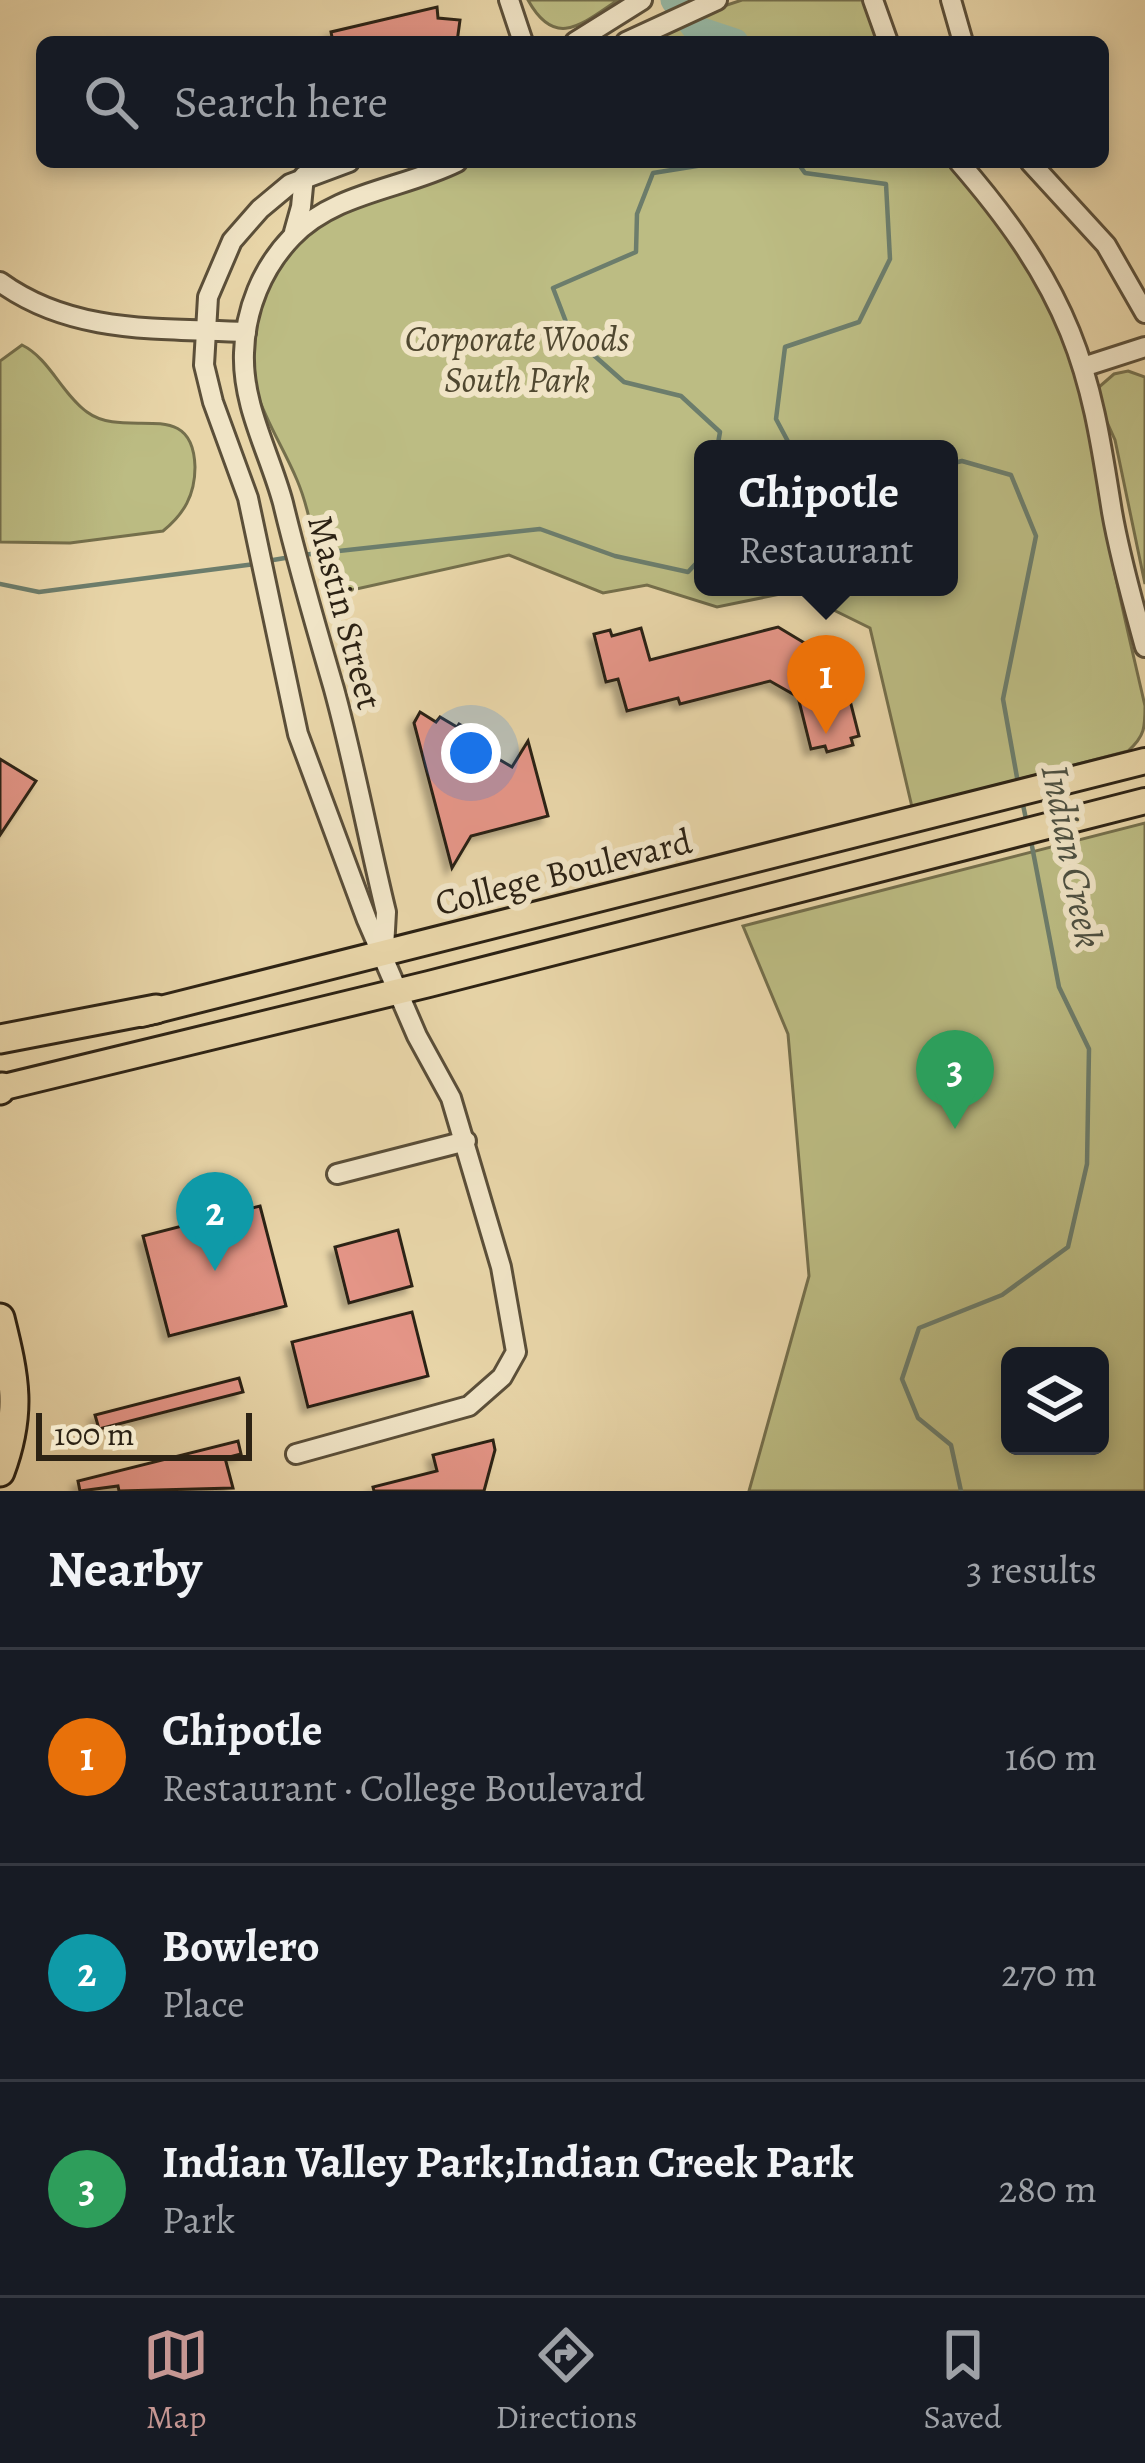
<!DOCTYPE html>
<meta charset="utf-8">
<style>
body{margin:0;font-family:Alegreya,serif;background:#20242c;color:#f1f3f6}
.controls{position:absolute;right:36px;bottom:36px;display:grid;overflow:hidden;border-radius:18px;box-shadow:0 6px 18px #0003}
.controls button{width:108px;height:108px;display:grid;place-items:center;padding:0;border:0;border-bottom:3px solid #363941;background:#171b24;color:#f1f3f6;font:60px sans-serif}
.scale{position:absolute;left:36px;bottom:30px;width:216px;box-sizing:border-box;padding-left:12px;border:6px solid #2c2214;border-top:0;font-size:33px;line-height:42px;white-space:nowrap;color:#2c2214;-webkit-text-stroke:9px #f0e4c6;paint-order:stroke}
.you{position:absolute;left:471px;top:753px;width:42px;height:42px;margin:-30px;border:9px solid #fff;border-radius:50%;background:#1a73e8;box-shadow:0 0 0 18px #1a73e833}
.badge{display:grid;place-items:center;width:78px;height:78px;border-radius:50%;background:#c59692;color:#fff;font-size:39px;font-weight:700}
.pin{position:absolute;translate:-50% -99px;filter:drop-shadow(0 3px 6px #0008)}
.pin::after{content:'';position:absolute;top:63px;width:42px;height:36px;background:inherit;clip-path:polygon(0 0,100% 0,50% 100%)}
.popup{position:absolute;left:694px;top:440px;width:264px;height:156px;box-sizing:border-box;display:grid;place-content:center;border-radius:18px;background:#171b24;filter:drop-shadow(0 3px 9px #0005);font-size:39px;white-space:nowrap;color:#9ea1a6}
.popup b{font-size:45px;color:#f1f3f6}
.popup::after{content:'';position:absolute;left:50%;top:100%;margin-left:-24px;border:24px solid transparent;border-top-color:#171b24}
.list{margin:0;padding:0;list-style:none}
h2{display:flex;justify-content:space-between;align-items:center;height:156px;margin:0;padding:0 48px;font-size:51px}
h2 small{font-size:39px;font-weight:400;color:#9ea1a6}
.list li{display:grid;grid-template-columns:78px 1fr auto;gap:36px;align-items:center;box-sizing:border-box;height:216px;padding:0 48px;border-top:3px solid #363941}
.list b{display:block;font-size:45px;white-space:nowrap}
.list p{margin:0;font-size:39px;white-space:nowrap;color:#9ea1a6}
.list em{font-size:39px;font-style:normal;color:#9ea1a6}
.icon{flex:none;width:66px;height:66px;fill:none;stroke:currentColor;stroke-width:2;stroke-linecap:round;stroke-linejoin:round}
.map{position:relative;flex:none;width:1145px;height:1491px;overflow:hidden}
.search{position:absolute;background:#171b24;box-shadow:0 6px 18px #0003;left:36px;right:36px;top:36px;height:132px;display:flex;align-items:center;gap:30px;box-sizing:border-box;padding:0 42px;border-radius:18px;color:#9ea1a6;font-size:45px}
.sheet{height:804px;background:#171b24}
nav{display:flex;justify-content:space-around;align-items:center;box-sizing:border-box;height:168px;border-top:3px solid #363941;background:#171b24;font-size:33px;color:#9ea1a6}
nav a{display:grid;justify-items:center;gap:6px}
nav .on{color:#c59692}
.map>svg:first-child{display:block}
.green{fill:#bcbc83;stroke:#746f4c;stroke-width:3;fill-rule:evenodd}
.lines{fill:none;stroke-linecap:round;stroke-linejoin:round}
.stream{stroke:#6c7d6c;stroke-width:4.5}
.river{stroke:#97b9a6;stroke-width:27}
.building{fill:#e49587;stroke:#2c2214;stroke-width:3;filter:url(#shadow)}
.minor-casing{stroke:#5b4f39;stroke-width:24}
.major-casing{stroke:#2c2214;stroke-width:30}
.highway-casing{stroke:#2c2214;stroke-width:33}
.minor{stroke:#f0e4c6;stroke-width:18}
.major{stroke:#e8d5a8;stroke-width:24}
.highway{stroke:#e8d5a8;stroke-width:27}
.labels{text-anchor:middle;stroke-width:12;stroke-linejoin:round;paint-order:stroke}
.park-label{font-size:36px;font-style:italic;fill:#504830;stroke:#f0e4c6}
.street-label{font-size:36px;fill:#2c2214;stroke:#f0e4c6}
.water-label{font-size:39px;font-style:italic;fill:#4c4f40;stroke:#f0e4c6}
</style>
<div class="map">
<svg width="1145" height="1491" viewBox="0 0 1145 1491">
<defs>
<filter id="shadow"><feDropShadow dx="-6" dy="6" stdDeviation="3" flood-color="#0004"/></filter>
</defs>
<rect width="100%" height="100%" fill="#e8d5a8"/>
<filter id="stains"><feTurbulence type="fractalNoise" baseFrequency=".00167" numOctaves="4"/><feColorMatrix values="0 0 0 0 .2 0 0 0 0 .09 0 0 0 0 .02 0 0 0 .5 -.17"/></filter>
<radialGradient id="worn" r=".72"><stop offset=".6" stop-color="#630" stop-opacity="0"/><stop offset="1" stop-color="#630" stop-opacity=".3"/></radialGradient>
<g class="green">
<path d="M528 0H618C581 25 555 49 528 0Z"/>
<polygon points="742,0 865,0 879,42 645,42 709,11"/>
<path d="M473 162H949C989 210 1026 257 1052 313 1086 385 1093 459 1107 535 1118 592 1132 649 1145 706 1145 727 1145 736 1128 751L912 807 870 628 795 591 717 607 647 585 603 593 509 555 325 596C316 559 312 515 297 480 285 451 268 425 258 396 238 334 266 261 319 225 360 198 425 187 473 162ZM703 449H949V587H703Z"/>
<path d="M22 345C49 358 62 394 87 412 126 441 193 395 195 467 195 495 184 514 163 531L70 543 0 542V361Z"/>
<polygon points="1128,371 1145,377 1145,584 1115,440 1098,402 1099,387 1114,374"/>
<path d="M1145 823V1491H749L809 1276 788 1034 743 926ZM1010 1356H1100V1446H1010Z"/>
</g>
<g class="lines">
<g class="stream">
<polyline points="717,449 720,432 681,396 624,382 571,335 553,288 636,252 637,214 653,173 703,165 760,162"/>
<polyline points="792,449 776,419 785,347 859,322 890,259 886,184 805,173 797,162"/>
<polyline points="949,464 962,461 1011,475 1036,536 1003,699 1018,783"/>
<polyline points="302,555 540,529 615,556 688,572 703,556"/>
<polyline points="267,561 291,557"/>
<polyline points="0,584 39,592 255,564"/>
<polyline points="1022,800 1027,824"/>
<polyline points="961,1491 951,1445 918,1418 902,1379 919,1328 1002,1295 1068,1247 1087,1164 1089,1049 1059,987 1031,841"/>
</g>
<polyline class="river" points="674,0 696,29 735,42"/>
</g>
<g class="building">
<polygon points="437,7 438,18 460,20 457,42 333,42 331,32"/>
<polygon points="778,627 841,665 859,736 851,738 853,745 827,752 825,746 811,749 798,697 770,681 680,704 678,698 627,711 618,679 606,682 594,634 610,630 612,636 641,628 650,660"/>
<polygon points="420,712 436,722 440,717 457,727 459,724 478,735 476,738 493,748 490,754 512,767 528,741 548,816 471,836 452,868 414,723"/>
<polygon points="0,759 36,781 0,835"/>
<polygon points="260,1206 286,1306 169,1336 143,1236"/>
<polygon points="398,1230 412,1286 349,1303 335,1247"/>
<polygon points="412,1312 428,1376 308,1407 292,1342"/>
<polygon points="239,1378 243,1392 99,1429 95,1415"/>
<polygon points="493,1440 495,1450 484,1491 374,1491 373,1487 437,1471 433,1455"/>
<polygon points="238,1441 241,1454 225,1458 233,1488 119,1491 118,1486 80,1491 78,1481"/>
</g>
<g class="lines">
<defs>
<g id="minor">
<polyline points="509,0 523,42"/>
<polyline points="873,0 888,42"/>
<polyline points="951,0 963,42"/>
<polyline points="575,42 642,0"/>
<polyline points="626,42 717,0"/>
<path d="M959 162C1004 214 1044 268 1070 332 1094 391 1102 450 1112 512 1120 558 1133 603 1145 647"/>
<polyline points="1030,162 1106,245 1145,313"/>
<polyline points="294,232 301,207 304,176"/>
<path d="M0 282C73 335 160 328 246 332"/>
<polyline points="1083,367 1145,347"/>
<path d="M384 948 386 912C368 838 354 762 334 689 316 627 298 566 283 503 270 454 242 406 244 353 245 310 262 268 292 237 335 192 403 189 457 162"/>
<polyline points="337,1174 466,1141"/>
<polyline points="296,1454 469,1406 502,1377 516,1352 501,1267 451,1098 417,1036 367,920 298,734 248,498 213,402 204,365 208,297 232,241 260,209 290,184 349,162"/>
</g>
<g id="major">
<polyline points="141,1014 1145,761"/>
<polyline points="0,1088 429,984 1145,801"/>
</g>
<g id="highway">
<polyline points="0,1039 156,1009"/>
<polyline points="0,1090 2,1087"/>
<path d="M0 1318C15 1378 22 1413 0 1472"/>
</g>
</defs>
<use href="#minor" class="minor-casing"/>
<use href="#major" class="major-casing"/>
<use href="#highway" class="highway-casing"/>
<use href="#minor" class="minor"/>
<use href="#major" class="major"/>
<use href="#highway" class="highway"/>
</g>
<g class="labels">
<g class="park-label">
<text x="517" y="351">Corporate Woods<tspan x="517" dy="41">South Park</tspan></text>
</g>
<g class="street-label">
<text transform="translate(346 612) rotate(75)" y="13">Mastin Street</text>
<text transform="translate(563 871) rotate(-14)" y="13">College Boulevard</text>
</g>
<g class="water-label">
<text transform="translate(1073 856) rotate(79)" y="14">Indian Creek</text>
</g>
</g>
<rect width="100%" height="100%" filter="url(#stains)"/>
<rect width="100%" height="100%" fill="url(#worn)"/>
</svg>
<div class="controls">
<button><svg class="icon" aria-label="layers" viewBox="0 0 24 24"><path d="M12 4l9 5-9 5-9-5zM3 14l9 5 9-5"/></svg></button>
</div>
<div class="scale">100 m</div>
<div class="you"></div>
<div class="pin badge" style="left:826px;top:734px;background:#e8710a">1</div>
<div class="popup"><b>Chipotle</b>Restaurant</div>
<div class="pin badge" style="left:215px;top:1271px;background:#0f9aa8">2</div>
<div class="pin badge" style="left:955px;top:1129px;background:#2e9e5b">3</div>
<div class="search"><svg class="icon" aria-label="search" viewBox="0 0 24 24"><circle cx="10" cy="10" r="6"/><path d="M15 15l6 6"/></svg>Search here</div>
</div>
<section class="sheet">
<h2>Nearby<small>3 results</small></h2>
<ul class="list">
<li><span class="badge" style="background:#e8710a">1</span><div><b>Chipotle</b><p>Restaurant · College Boulevard</p></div><em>160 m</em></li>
<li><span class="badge" style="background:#0f9aa8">2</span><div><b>Bowlero</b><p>Place</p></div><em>270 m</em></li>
<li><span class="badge" style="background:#2e9e5b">3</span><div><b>Indian Valley Park;Indian Creek Park</b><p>Park</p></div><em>280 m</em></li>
</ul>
</section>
<nav>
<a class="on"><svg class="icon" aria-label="map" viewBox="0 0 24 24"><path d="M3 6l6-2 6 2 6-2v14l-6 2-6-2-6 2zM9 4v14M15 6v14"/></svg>Map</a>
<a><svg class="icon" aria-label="directions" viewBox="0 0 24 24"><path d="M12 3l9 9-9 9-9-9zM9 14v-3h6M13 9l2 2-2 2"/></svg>Directions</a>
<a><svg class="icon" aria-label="saved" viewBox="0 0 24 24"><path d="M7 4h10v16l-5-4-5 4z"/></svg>Saved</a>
</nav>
